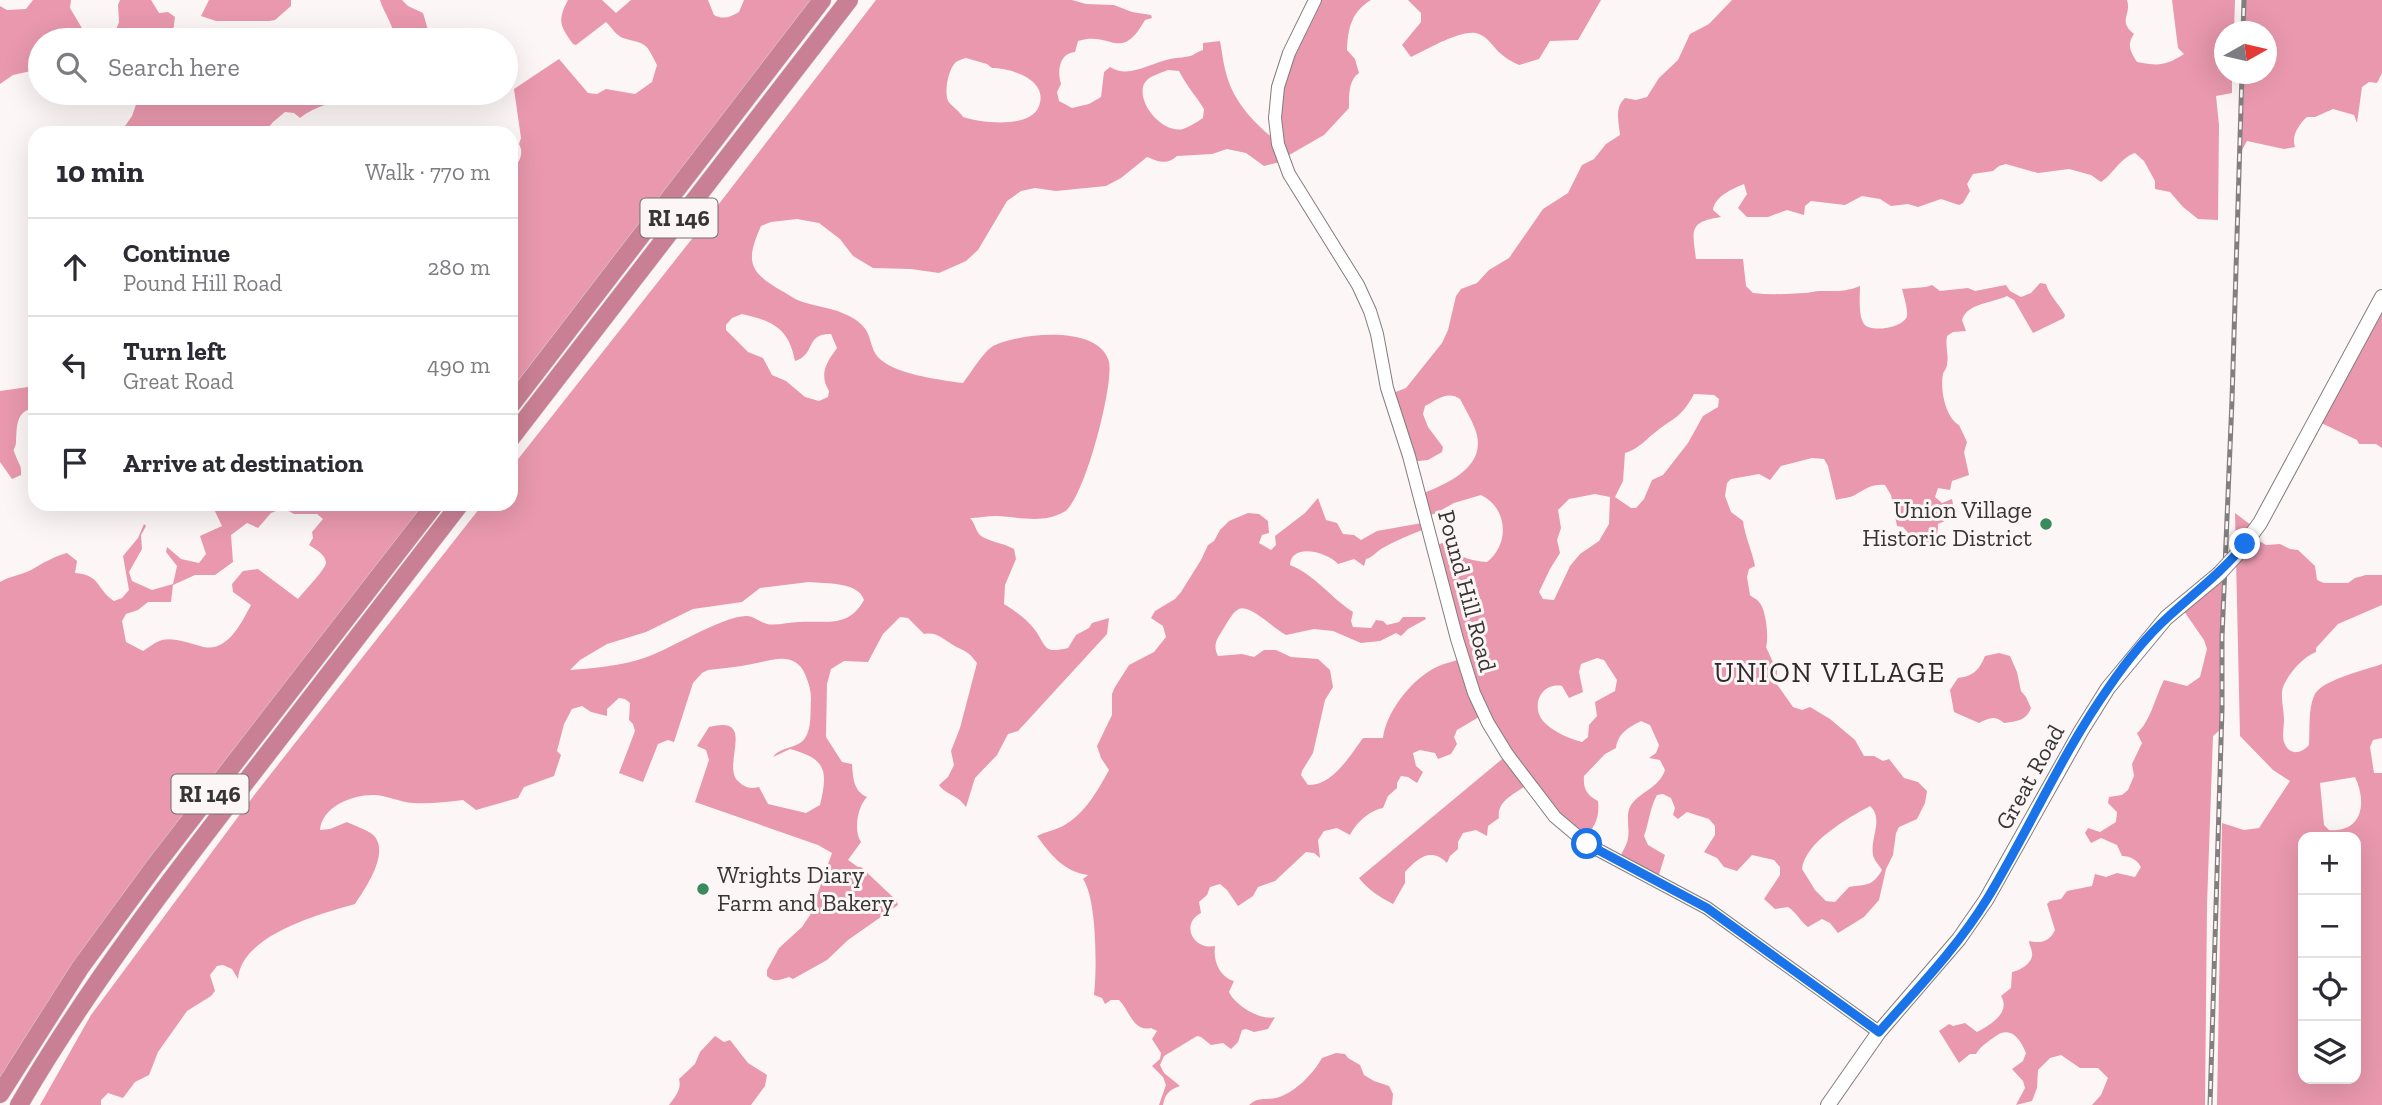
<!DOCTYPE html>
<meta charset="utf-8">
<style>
body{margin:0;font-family:"Zilla Slab",serif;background:#f2f2f3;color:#2b2b33}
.controls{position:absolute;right:21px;bottom:21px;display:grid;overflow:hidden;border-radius:14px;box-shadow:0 7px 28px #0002}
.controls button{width:63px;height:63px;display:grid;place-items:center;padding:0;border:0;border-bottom:2px solid #e1e1e2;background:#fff;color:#2b2b33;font:35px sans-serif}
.compass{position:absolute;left:2214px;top:21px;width:63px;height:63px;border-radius:50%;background:#fff;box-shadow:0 7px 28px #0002;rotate:82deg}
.stop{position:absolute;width:21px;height:21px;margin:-16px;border:5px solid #1a73e8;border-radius:50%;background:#fff}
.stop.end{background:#1a73e8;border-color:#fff;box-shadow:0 2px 7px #0008}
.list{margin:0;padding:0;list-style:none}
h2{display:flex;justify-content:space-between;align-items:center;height:91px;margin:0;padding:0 28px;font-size:30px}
h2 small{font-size:23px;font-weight:400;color:#7c7c81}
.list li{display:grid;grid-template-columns:46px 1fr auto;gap:21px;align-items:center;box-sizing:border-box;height:98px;padding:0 28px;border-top:2px solid #e1e1e2}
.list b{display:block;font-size:26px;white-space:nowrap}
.list p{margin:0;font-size:23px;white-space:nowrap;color:#7c7c81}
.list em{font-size:23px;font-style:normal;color:#7c7c81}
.icon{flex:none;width:38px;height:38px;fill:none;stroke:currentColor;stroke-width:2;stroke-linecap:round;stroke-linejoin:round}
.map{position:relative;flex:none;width:2382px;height:1105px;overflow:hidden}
.search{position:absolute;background:#fff;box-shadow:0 7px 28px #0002;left:28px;top:28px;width:490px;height:77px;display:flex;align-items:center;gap:18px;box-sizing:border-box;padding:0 24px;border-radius:38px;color:#7c7c81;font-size:26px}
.panel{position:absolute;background:#fff;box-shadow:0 7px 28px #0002;left:28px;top:126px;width:490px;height:385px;border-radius:21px}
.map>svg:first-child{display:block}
.forest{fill:#e998ad;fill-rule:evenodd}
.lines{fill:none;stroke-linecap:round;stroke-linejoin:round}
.tertiary-casing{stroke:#847d7f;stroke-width:14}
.secondary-casing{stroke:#847d7f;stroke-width:16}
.motorway-casing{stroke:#d3d3d3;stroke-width:19}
.tertiary{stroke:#fff;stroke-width:12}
.secondary{stroke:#fff;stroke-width:14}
.motorway{stroke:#ca8094;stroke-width:18}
.rail-casing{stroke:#837f7f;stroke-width:5}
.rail{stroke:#fdf6f7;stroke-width:2.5;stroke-dasharray:8;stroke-linecap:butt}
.secondary-bridge-casing{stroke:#847d7f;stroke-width:16;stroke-linecap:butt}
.secondary-bridge{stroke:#fff;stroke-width:14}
.route{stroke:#1a73e8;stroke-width:9}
.poi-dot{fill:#3a8b5c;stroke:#fdf6f7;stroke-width:2.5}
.labels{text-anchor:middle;stroke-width:6;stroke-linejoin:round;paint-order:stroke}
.shield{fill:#fdf6f7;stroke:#736f6f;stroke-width:2}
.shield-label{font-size:23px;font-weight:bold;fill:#383535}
.poi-label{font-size:24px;fill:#383535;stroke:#fdf6f7;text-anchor:end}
.street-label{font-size:24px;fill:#383535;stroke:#fdf6f7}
.quarter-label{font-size:28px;letter-spacing:2px;fill:#2f292a;stroke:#fdf6f7}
</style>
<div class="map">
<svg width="2382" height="1105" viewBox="0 0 2382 1105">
<rect width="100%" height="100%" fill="#fdf6f7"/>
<g class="forest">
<polygon points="33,0 71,0 70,8 89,40 40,40 40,69 13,75 0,84 0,6 7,10 26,9"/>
<polygon points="120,0 151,0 159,13 168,12 175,17 172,40 112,40 119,22 118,5"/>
<polygon points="209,0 291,0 291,6 275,20 269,21 216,21 201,16"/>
<path d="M380 0H402L408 6 423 13 431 40H394C395 26 384 14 380 0Z"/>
<path d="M568 0H602L616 13 631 0H708L714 15C724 20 730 17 739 12L744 0H818L511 396V172C518 163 525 155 519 144L521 138 514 89 559 59 588 93 597 94 606 89 635 94 652 82 657 65C645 41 647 45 623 38 617 36 611 27 606 22L576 45 573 44C560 26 557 21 568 0Z"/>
<path d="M876 0H1072L1086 4 1114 5 1132 12 1151 15 1152 18 1145 20C1120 64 1112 30 1078 41L1075 52C1059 53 1057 72 1061 84L1057 92 1059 101 1072 108 1089 104 1101 97 1104 72 1110 67C1129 79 1150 63 1170 59 1177 57 1187 58 1193 55 1196 53 1199 51 1203 50V43L1220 41C1222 51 1223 63 1226 73 1233 101 1253 122 1274 139L1279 87 1313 0H1371C1351 12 1348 29 1347 50L1355 59 1359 73C1348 80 1349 97 1349 108L1324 135 1284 158V161L1264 166 1246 153 1227 149 1212 154 1177 156C1167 165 1159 162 1147 157L1121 178 1106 186 1056 191 1035 188 1021 191 1007 201 978 250 966 261 939 273 911 269 873 268 853 256 840 239 819 223 797 219 771 222 761 226C745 262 749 272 782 291 789 295 797 301 806 303 824 308 839 309 856 320 873 332 868 343 877 356 892 374 940 380 963 383 970 374 984 351 993 346 1019 333 1100 324 1109 362 1114 385 1084 501 1064 512 1042 524 1020 517 996 516 987 516 978 518 970 518 975 523 975 529 979 534 985 541 1004 543 1014 549L1016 559 1005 585 1004 604C1015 611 1027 619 1035 630 1047 647 1043 654 1068 648L1076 635 1089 628 1092 623 1109 618 1107 634 1018 731 1008 734 997 755 975 778 966 807C957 794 946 795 939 785L948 777 954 765 951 751 960 728 977 663C966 648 963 652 950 643 940 637 936 632 924 634L908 618 900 617 883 634 868 662 844 661 831 669 827 684 826 737 842 762 852 764C853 777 853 791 867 797 858 806 853 830 861 842L848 860 858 867H861L896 900 898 905 848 940 827 960 793 979 789 977C779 980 774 983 767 976V970L779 948 802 927 810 915 832 853 818 845 695 802 709 760 706 750 697 746 709 727C758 714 721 765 738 781 745 788 750 789 759 787L768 804 806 813 820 805C828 771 827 759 790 749L773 757C781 746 798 749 805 738 812 728 810 712 811 700 811 690 809 684 805 674 794 650 771 661 752 664 738 667 723 668 708 670L702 673 693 683 674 742 668 740 658 744 643 782 619 773 635 731 633 724 629 720 630 703 625 699 619 698 607 709V716L591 712 582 706 572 709 564 724 557 751 561 755 554 776 524 787 518 798 476 810 463 800C446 802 430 804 413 803 400 802 388 796 375 795 354 794 322 806 320 830L330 829 347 822C355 826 365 829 372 834 392 850 365 889 355 904 320 914 241 935 238 979L232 969 223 965 217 966 210 975 215 991 211 996 187 1011 158 1052 149 1075 135 1082 123 1098 108 1093 101 1100V1105H40L91 1015 255 794 483 504H511V468L695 235ZM966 58 987 64 992 68C1010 68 1049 79 1039 106 1031 129 981 123 963 117 959 110 952 107 948 101 944 92 948 69 956 62 959 60 962 59 966 58ZM1168 70 1179 71C1186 85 1196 96 1204 109L1203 118C1197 122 1189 127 1183 129 1163 134 1136 103 1144 84 1148 76 1161 73 1168 70ZM742 314C774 321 789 329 795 361 816 355 805 333 831 334L837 348C826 363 819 374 829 391L828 397 819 401 805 397 786 381 772 375 763 358 748 352 726 330V325L732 318ZM809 582C825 584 858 581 864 600 848 629 826 620 799 622 789 622 776 626 767 624 760 622 753 616 747 616 724 615 669 650 644 658 621 666 594 668 570 670L580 660 607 644 646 632 693 609 742 602 760 588Z"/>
<path d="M1408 0H1601L1578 40 1550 41 1539 59 1519 65C1512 62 1505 58 1500 53 1493 47 1489 38 1479 34 1464 27 1426 50 1411 57L1402 45 1421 22V13Z"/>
<path d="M1732 0H2127C2132 15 2117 20 2134 34 2126 45 2131 52 2137 62 2159 66 2165 66 2184 54L2178 48 2172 0H2235L2234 31 2224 32V74H2232V93L2216 96 2219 125 2218 220 2198 219 2183 207 2170 192 2155 189V181L2144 161 2135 153C2120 158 2114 173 2101 182L2091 175 2069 169 2038 173 2006 164 1999 166 1993 171 1973 174 1967 184 1970 191 1963 203 1959 205 1941 199 1918 207 1908 204 1891 206 1880 199 1862 196 1845 205 1811 201 1805 206 1804 215 1787 210 1768 217H1747L1738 208 1747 194 1744 184C1732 189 1715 196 1713 210L1721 217C1689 222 1692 229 1696 259H1743L1746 286 1753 293C1770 295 1787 294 1804 293 1809 293 1815 291 1821 291 1835 291 1846 292 1860 286 1860 297 1858 315 1864 324 1870 333 1904 328 1907 316 1908 309 1904 297 1902 289L1926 287 1932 285 1940 291 1968 288 1975 291 2006 285 2010 291 2021 297 2031 293 2040 283 2046 284C2050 297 2058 302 2065 315L2064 318 2033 333 2014 300 2007 296C1993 303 1967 303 1962 320L1966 331 1953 332 1947 336C1945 346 1949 355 1947 364 1947 368 1944 371 1943 374 1940 389 1945 417 1959 425L1967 442 1964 452 1969 475 1952 481 1950 490 1938 488 1935 497 1942 503 1952 499 1956 519 1945 521 1938 524C1938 543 1930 542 1914 549L1909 534 1903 527 1897 526 1891 495 1885 485C1871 484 1866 489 1855 495 1850 498 1842 498 1836 500L1828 466 1824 459 1812 458 1781 466 1770 480 1759 474 1731 479 1727 483 1725 496 1731 512 1743 521C1745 537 1752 550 1755 566L1749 569 1747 577 1750 595C1753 598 1757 599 1759 602 1766 609 1769 637 1766 647L1777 671 1776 683 1793 707 1802 710 1810 707 1830 719 1855 740 1864 756H1874L1883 761 1889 759 1904 778 1918 782 1927 791 1925 803 1917 819 1899 827 1896 833 1893 855 1886 869 1879 900 1864 917 1838 933 1830 923 1822 919 1808 927C1800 921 1798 914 1788 907L1775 909 1764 899 1780 875V867L1774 860 1752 855 1737 871 1724 867 1717 858 1704 852 1715 835V826L1709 819 1687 812 1678 819 1673 815 1675 808 1671 798 1663 794 1657 795C1650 807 1649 823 1644 836L1648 845 1665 855 1658 878 1619 859C1622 852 1627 845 1628 838 1630 828 1625 814 1631 805 1641 791 1659 788 1665 770L1660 760 1649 758 1656 753 1659 745 1650 725 1641 721C1629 727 1618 733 1616 748L1605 754 1584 776C1583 789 1587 795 1598 801 1600 819 1594 827 1584 840L1528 784C1516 793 1496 801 1499 818L1488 826 1487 836 1476 830 1463 833 1458 842V849L1450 856 1447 863C1431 847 1418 858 1405 872V883L1393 904C1381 898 1367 889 1359 878L1507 755 1484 714 1457 730 1454 737 1457 744 1451 754 1438 759 1435 753 1420 750 1413 753 1416 766 1423 772 1417 783 1408 777 1401 776 1397 783V788L1388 796 1383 808C1370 810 1356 823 1350 835L1337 828 1324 831 1318 840 1320 858 1314 853 1306 852 1275 881 1258 887 1253 896 1238 906 1227 890 1220 884 1210 887 1207 895 1199 902 1201 913C1180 924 1193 950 1215 946 1213 960 1219 977 1234 981L1229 992C1235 1005 1260 1021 1275 1017L1268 1029 1254 1032 1246 1029 1242 1030 1238 1042 1231 1049 1223 1043 1211 1045 1201 1037 1197 1036 1164 1056 1160 1065 1164 1073 1180 1086C1169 1090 1165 1094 1163 1105H1159L1166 1085 1163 1077 1152 1066 1160 1059 1161 1053 1152 1039 1157 1031 1151 1028C1133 1032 1130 1011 1119 1000H1111L1105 1004 1102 998 1094 995C1097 970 1097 899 1083 879L1088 875C1064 872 1050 854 1037 836 1045 832 1055 830 1063 826 1085 814 1098 790 1109 770L1101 758 1097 746 1112 715V694L1115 687 1129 665 1154 652 1166 637 1163 626 1151 618 1155 611 1175 599 1181 592 1201 560 1208 545 1214 541 1220 530 1229 521 1248 513 1259 514 1268 521 1269 533 1262 535 1259 543 1271 550 1276 545 1275 536 1305 513 1318 498 1326 520 1337 523 1343 534 1354 535 1361 540 1377 531 1422 523 1425 529C1409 535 1395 541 1381 549 1375 553 1373 557 1366 559L1364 566 1354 559 1338 564C1328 552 1291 542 1290 565 1315 575 1331 598 1353 612L1351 621 1353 627 1371 628 1376 620 1383 621 1387 625 1399 622 1403 617H1425L1426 619 1408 629 1401 636 1396 633 1380 641 1361 643 1333 631 1314 629 1286 635C1274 629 1250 604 1239 609 1232 612 1226 625 1222 631 1216 640 1213 646 1218 656L1242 654 1254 657 1264 650H1276L1291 657 1318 659 1330 670 1333 687 1325 700 1313 753 1302 771 1301 775 1308 785C1332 786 1350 756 1363 738H1383C1386 713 1409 683 1431 670 1440 664 1453 662 1463 658L1431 547 1451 540C1451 557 1473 561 1487 562 1510 544 1508 508 1481 495L1454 503 1436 513 1423 518 1417 496C1444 485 1490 468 1475 429 1471 418 1465 409 1460 399 1448 390 1436 400 1425 406L1423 414 1428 427 1443 447 1442 452 1428 460 1410 462 1388 395 1406 388 1442 343 1448 330 1456 296 1461 289 1477 283 1489 270 1509 258 1543 209 1568 193 1582 165 1594 159 1606 144 1620 135C1619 122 1614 108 1625 98L1636 100 1647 97 1659 78 1678 60 1690 34 1709 24ZM1694 394 1714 395 1719 399 1718 407 1703 416 1688 443 1663 475 1652 480 1644 499 1636 508H1631L1615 497 1623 481 1625 453C1639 449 1646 439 1658 430 1677 416 1682 416 1694 394ZM1595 494 1610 497 1609 524 1599 541 1580 554 1570 566 1554 600 1543 599 1539 592 1550 569 1560 553 1557 540 1561 528 1558 510 1569 499ZM1597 658 1604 660 1617 680 1615 691 1595 702 1597 716 1589 725 1588 737 1582 742C1568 738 1556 733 1546 724 1530 711 1538 682 1562 686L1569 698 1583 692 1579 672 1581 664ZM1870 806C1884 819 1870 838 1873 855 1874 860 1879 865 1882 870 1872 887 1867 884 1849 887L1835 902 1826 901 1815 890 1802 869C1805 842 1848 818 1870 806Z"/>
<path d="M2246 0H2382V73L2377 83 2369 82 2362 87 2357 123 2354 115 2333 109 2315 117H2307C2299 124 2291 136 2295 147L2284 149 2247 141 2242 150 2244 74H2266V32L2245 31Z"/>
<path d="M140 93H182L191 104 199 105 207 93H245L257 101 266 100 288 93H354C336 103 316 105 300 118L294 113 285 112 273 122 264 133H123V129L132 116Z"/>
<polygon points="2382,292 2382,448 2376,444 2359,444 2357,440 2315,420"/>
<path d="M35 386V408C15 410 17 428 16 443 15 450 12 448 15 454 18 463 22 465 21 475L12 479 0 462V391Z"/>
<path d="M215 504H432L0 1080V582C10 576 21 575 31 570 43 563 53 557 67 553L77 561 75 573C101 575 96 589 114 601L122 598 129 590 123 556 138 538 144 524 146 526 141 535 142 549 129 572 132 581 152 590 173 584 177 566 166 552 167 547 181 559 199 563 206 554 200 536 222 526 212 505ZM283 508 294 514H317L323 519 312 532 313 538 309 545C315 549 325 554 326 562 327 568 303 592 298 599L258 569 243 571 232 584 233 592 251 605C241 624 226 655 200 646 189 643 173 637 162 640 155 642 148 648 143 651L126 642 122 621 126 614 138 610 148 602H171L173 585 195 575H215L233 562 231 535 247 523 258 528 271 513Z"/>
<path d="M2235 513 2251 525 2249 535 2266 545 2280 544 2290 549 2298 550 2315 566 2317 580 2324 583H2348L2355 578 2366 575H2382V605L2338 624 2316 648V652C2303 657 2288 674 2283 687 2280 697 2284 709 2284 720 2284 726 2282 736 2284 742 2289 756 2301 754 2309 745 2310 730 2308 710 2314 696 2320 680 2366 670 2382 664V738L2373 740 2370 747 2374 773H2382V1105H2217L2222 823 2244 830 2259 828 2290 781 2273 770 2240 736ZM2355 777C2367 802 2363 833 2329 830L2324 825 2320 783ZM2303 837H2356V1079H2303Z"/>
<path d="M2222 569 2220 730 2213 736 2207 905 2205 1105H2092L2101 1095 2108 1078 2098 1068H2080L2061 1055 2050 1058 2038 1070 2037 1088 2032 1101 2016 1105 2025 1088 2023 1081 2012 1069 2023 1061 2026 1053C2019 1036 2009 1025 1993 1038 1986 1043 1980 1047 1976 1054H1970L1959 1063 1939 1031 1949 1024 1953 1026 1965 1023 1977 1032C1991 1025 2011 1012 2001 996L2011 988 2012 972C2020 971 2034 962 2032 953 2032 949 2029 945 2029 941 2041 944 2050 941 2055 930L2047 904 2050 901 2061 899 2067 891 2092 886 2095 874 2106 877 2117 873 2135 877 2141 867C2137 860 2131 856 2122 856L2117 845 2101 838 2091 843 2085 833 2088 828 2100 832 2116 822 2117 812 2108 803 2109 797 2122 795 2128 790 2134 776 2132 764 2142 743 2137 733C2150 723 2156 695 2164 680L2187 686 2200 677 2207 649 2204 640 2179 604Z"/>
<path d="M1999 653 2010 656 2017 672 2021 691 2026 697 2031 708C2026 721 2017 721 2004 723 1995 715 1989 718 1979 723L1954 712 1950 690 1958 678C1974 676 1979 670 1985 656Z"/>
<path d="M715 1036 724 1042 730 1040 748 1063 767 1075 765 1086 751 1105H669C675 1097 682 1089 679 1079L695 1064 700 1052Z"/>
<path d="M1336 1053 1345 1054 1348 1058 1360 1065 1364 1075 1374 1081 1389 1086 1393 1094 1392 1105H1249C1258 1097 1265 1100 1276 1098 1295 1093 1313 1074 1322 1058Z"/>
</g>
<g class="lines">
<defs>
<polyline id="tertiary" points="1315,0 1289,53 1278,87 1275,118 1278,144 1289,174 1358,285 1370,311 1377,334 1387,388 1409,456 1457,639 1474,693 1488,723 1507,754 1555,817 1587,844 1707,908 1879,1032"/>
<g id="secondary">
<polyline points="2238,553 2260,523 2382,297"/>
<polyline points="1828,1105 1879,1032 1959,939 1986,900 2081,731 2108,688 2166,618 2219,574"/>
</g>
<g id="motorway">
<polyline points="511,405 822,0"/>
<polyline points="511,438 849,0"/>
<polyline points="0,1094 80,968 154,867 435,504"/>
<path d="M19 1105C97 971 194 849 289 726 346 652 403 578 460 504"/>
</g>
</defs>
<use href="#tertiary" class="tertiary-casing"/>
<use href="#secondary" class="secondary-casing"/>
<use href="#motorway" class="motorway-casing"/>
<use href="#tertiary" class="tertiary"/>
<use href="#secondary" class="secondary"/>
<use href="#motorway" class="motorway"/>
<defs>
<g id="rail">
<polyline points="2243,32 2244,0"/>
<polyline points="2210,1105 2222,709 2222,637 2232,400 2242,74"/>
</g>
</defs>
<use href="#rail" class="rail-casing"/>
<use href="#rail" class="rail"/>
<defs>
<polyline id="secondary-bridge" points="2219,574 2238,553"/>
</defs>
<use href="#secondary-bridge" class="secondary-bridge-casing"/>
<use href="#secondary-bridge" class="secondary-bridge"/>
</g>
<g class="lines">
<path class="route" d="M1587 844 1707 908 1879 1032C1917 989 1957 948 1987 899 2029 830 2062 753 2109 687 2126 662 2146 637 2168 617 2194 593 2222 572 2245 544"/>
</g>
<g class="poi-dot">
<circle cx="2046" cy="524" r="7"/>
<circle cx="703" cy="889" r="7"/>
</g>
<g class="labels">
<g class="shield">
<rect x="640.5" y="198.5" width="77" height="39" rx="5"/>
<rect x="171.5" y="774.5" width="77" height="39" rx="5"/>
</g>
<g class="shield-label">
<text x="679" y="226">RI 146</text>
<text x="210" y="802">RI 146</text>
</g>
<g class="poi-label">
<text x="2032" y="518">Union Village<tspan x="2032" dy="28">Historic District</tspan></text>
<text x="717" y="883" text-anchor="start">Wrights Diary<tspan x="717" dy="28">Farm and Bakery</tspan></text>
</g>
<g class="street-label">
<text transform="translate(1467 591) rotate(75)" y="8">Pound Hill Road</text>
<text transform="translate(2030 777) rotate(-61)" y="8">Great Road</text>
</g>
<g class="quarter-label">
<text x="1830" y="682">UNION VILLAGE</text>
</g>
</g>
</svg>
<div class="controls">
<button>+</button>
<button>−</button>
<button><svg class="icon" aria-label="locate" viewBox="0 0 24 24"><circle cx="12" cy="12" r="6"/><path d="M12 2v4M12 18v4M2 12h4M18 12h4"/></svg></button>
<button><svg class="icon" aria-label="layers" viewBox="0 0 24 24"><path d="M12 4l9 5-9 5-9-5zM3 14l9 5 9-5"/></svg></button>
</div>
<svg class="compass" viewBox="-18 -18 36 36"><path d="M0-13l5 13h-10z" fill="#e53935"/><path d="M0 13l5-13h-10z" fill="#7c7c81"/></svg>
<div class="stop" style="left:1587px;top:844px"></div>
<div class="stop end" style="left:2245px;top:544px"></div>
<div class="search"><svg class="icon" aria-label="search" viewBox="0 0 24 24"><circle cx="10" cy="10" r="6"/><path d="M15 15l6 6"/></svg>Search here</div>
<section class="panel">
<h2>10 min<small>Walk · 770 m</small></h2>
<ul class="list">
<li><svg class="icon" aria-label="ahead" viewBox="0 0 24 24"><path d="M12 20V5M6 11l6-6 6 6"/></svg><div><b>Continue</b><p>Pound Hill Road</p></div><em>280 m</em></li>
<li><svg class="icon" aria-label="left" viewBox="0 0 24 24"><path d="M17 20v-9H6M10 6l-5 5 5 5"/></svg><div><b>Turn left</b><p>Great Road</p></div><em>490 m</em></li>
<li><svg class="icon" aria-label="arrive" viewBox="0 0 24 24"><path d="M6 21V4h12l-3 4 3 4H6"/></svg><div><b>Arrive at destination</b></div></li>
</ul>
</section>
</div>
